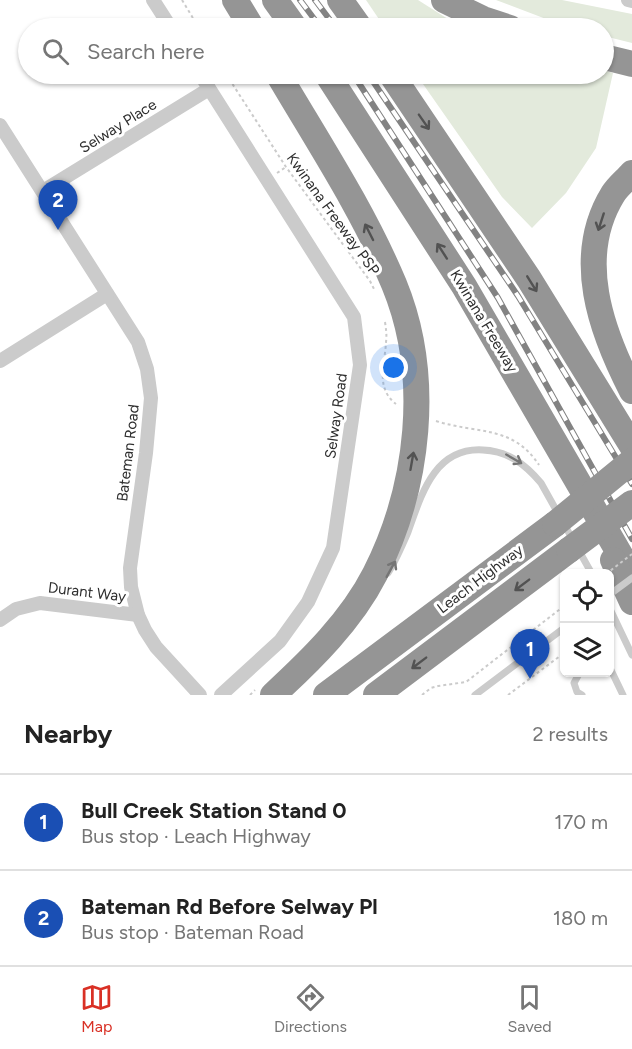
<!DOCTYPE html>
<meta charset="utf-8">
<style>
body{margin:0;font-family:Figtree,sans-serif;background:#f2f2f2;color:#222}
.controls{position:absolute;right:18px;bottom:18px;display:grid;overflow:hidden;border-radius:9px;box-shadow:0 2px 4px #0004}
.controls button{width:54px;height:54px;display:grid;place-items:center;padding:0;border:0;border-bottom:2px solid #e0e0e0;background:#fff;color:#222;font:30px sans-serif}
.you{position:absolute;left:394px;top:368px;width:21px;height:21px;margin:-15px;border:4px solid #fff;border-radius:50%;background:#1a73e8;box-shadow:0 0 0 9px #1a73e833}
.badge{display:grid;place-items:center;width:39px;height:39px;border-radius:50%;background:#d93025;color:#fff;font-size:20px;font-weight:700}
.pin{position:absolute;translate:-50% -50px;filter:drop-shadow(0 2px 3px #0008)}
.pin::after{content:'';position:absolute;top:32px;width:21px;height:18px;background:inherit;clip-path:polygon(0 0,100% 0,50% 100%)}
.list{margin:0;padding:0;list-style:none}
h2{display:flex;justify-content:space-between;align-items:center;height:78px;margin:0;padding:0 24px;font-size:26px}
h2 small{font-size:20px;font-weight:400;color:#767676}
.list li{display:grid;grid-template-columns:39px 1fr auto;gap:18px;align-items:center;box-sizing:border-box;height:96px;padding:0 24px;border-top:2px solid #e0e0e0}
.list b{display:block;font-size:22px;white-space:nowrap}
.list p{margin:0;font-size:20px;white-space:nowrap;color:#767676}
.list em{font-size:20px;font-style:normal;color:#767676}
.icon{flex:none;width:33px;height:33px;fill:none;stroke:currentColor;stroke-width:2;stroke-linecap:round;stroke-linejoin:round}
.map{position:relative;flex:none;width:632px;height:695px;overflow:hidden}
.search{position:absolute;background:#fff;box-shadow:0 2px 4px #0004;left:18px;right:18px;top:18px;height:66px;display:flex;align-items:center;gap:15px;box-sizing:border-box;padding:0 21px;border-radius:33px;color:#767676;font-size:22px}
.sheet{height:270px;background:#fff}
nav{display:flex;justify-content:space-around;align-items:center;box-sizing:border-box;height:84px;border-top:2px solid #e0e0e0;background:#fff;font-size:16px;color:#767676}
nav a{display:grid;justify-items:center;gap:3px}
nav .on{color:#d93025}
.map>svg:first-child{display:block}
.green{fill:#e3eadc}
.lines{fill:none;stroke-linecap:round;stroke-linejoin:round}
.path{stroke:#cbcbcb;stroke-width:2;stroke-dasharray:3 3;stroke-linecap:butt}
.lane{stroke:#cbcbcb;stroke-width:7}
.street{stroke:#cbcbcb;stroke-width:14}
.highway{stroke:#959595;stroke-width:26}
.rail-casing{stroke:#838383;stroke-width:6}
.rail{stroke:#fff;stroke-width:4;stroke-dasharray:11;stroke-linecap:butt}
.path-bridge{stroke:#cbcbcb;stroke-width:2;stroke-dasharray:3 3;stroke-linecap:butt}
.lane-bridge{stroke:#cbcbcb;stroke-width:7}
.highway-bridge{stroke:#959595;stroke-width:26}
.oneway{stroke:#525252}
.oneway2{stroke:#757575}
.labels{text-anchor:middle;stroke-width:6;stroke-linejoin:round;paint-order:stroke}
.street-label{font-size:15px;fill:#2e2e2e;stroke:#fff}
</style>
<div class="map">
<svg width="632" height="695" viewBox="0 0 632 695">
<rect width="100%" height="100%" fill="#fff"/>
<g class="green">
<polygon points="366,0 418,0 459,26 466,28 385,28"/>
<polygon points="496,0 562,0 632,14 632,43 604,36 604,28 577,28 554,22"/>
<polygon points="604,70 613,73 596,148 566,193 532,228 502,197 416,74 604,74"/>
</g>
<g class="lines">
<g class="path">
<polyline points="182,0 199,28"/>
<polyline points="226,74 286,167 370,281 375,291"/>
<polyline points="277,173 286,167"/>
<path d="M385 322C386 329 387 335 386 342 385 364 375 388 396 404"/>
<path d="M436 421C477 434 513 425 539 465"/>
<polyline points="250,695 255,690"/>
<polyline points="422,695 431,688 438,686 466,682 564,606"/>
<polyline points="508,695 564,653"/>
</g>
<g class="lane">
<path d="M388 573C396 560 402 546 408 532 421 496 434 447 483 450 508 451 525 464 541 483L592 574"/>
<polyline points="610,609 632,655"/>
<polyline points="610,668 623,695"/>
<polyline points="580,672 574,683 577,692 582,695"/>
<polyline points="475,695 564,628"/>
</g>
<g class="street">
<polyline points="153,0 171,28"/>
<polyline points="628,0 632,1"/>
<polyline points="200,74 354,317 360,365 333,548 308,602 280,641 221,695"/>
<polyline points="0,125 138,342 147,369 151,398 146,453 130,568 131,587 138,615 145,630 156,647 200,695"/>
<polyline points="43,191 209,89"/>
<polyline points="0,361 107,294"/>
<polyline points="0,620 16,609 40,603 138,615"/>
</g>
<g class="highway">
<polyline points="235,0 252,28"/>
<polyline points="275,0 295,28"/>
<polyline points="340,0 360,28"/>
<polyline points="444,0 483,19 510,28"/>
<polyline points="604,57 632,64"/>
<polyline points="327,74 464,286 632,575"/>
<polyline points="391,74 529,279 632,446"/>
<path d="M632 173C626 180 618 186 613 194 574 257 601 331 632 391"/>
<polyline points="613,560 632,602"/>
<path d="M273 695C311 660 351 621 375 574 419 487 432 376 394 284 363 210 318 142 278 74"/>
<polyline points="326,695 555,524"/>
<polyline points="376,695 569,550"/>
</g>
<defs>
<g id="rail">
<polyline points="300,0 321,28"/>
<polyline points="315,0 336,28"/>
<polyline points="353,74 498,298 632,539"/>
<polyline points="368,74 518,296 632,484"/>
</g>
</defs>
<use href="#rail" class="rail-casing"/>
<use href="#rail" class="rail"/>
<polyline class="path-bridge" points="606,574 632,554"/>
<polyline class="lane-bridge" points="613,592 632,578"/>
<g class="highway-bridge">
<polyline points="555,524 632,461"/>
<polyline points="569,550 632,503"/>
</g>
</g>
<defs><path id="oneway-shaft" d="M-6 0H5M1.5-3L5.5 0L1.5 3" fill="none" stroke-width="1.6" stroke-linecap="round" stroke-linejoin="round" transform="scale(1.5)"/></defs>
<g class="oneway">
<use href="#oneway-shaft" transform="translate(424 122) rotate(55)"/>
<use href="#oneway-shaft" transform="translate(601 222) rotate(108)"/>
<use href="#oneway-shaft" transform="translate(369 232) rotate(-117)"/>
<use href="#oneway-shaft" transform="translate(442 251) rotate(-123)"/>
<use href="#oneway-shaft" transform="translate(532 284) rotate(58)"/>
<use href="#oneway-shaft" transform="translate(412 461) rotate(-80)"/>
<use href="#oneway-shaft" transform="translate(522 585) rotate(143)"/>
<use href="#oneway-shaft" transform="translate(419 663) rotate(143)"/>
</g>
<g class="oneway2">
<use href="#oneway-shaft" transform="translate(514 459) rotate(30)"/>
<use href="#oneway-shaft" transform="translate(391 569) rotate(-61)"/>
</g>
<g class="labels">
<g class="street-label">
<text transform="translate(118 126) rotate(-32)" y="5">Selway Place</text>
<text transform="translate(333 214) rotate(54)" y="5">Kwinana Freeway PSP</text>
<text transform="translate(484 321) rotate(59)" y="5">Kwinana Freeway</text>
<text transform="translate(336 416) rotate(-82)" y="5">Selway Road</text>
<text transform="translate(128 453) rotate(-83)" y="5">Bateman Road</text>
<text transform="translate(480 579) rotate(-37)" y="5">Leach Highway</text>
<text transform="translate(87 592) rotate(7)" y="5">Durant Way</text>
</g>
</g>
</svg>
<div class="controls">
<button><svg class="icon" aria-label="locate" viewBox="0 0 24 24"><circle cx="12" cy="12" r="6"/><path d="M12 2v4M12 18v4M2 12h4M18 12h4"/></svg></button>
<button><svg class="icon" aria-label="layers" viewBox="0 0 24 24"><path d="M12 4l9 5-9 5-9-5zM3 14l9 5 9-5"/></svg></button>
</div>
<div class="you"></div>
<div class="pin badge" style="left:530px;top:679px;background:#1a4fb4">1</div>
<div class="pin badge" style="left:58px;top:230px;background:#1a4fb4">2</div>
<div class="search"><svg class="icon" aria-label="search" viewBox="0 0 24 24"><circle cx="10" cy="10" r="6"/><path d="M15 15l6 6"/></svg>Search here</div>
</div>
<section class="sheet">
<h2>Nearby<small>2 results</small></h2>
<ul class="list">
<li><span class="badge" style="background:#1a4fb4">1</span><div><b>Bull Creek Station Stand 0</b><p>Bus stop · Leach Highway</p></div><em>170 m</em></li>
<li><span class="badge" style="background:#1a4fb4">2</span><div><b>Bateman Rd Before Selway Pl</b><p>Bus stop · Bateman Road</p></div><em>180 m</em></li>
</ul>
</section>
<nav>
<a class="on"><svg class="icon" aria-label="map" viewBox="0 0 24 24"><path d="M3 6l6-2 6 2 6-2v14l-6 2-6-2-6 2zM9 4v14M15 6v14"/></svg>Map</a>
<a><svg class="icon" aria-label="directions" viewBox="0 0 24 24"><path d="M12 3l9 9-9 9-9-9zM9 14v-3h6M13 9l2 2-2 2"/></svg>Directions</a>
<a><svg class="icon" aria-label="saved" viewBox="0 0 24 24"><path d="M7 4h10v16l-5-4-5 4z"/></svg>Saved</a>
</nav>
